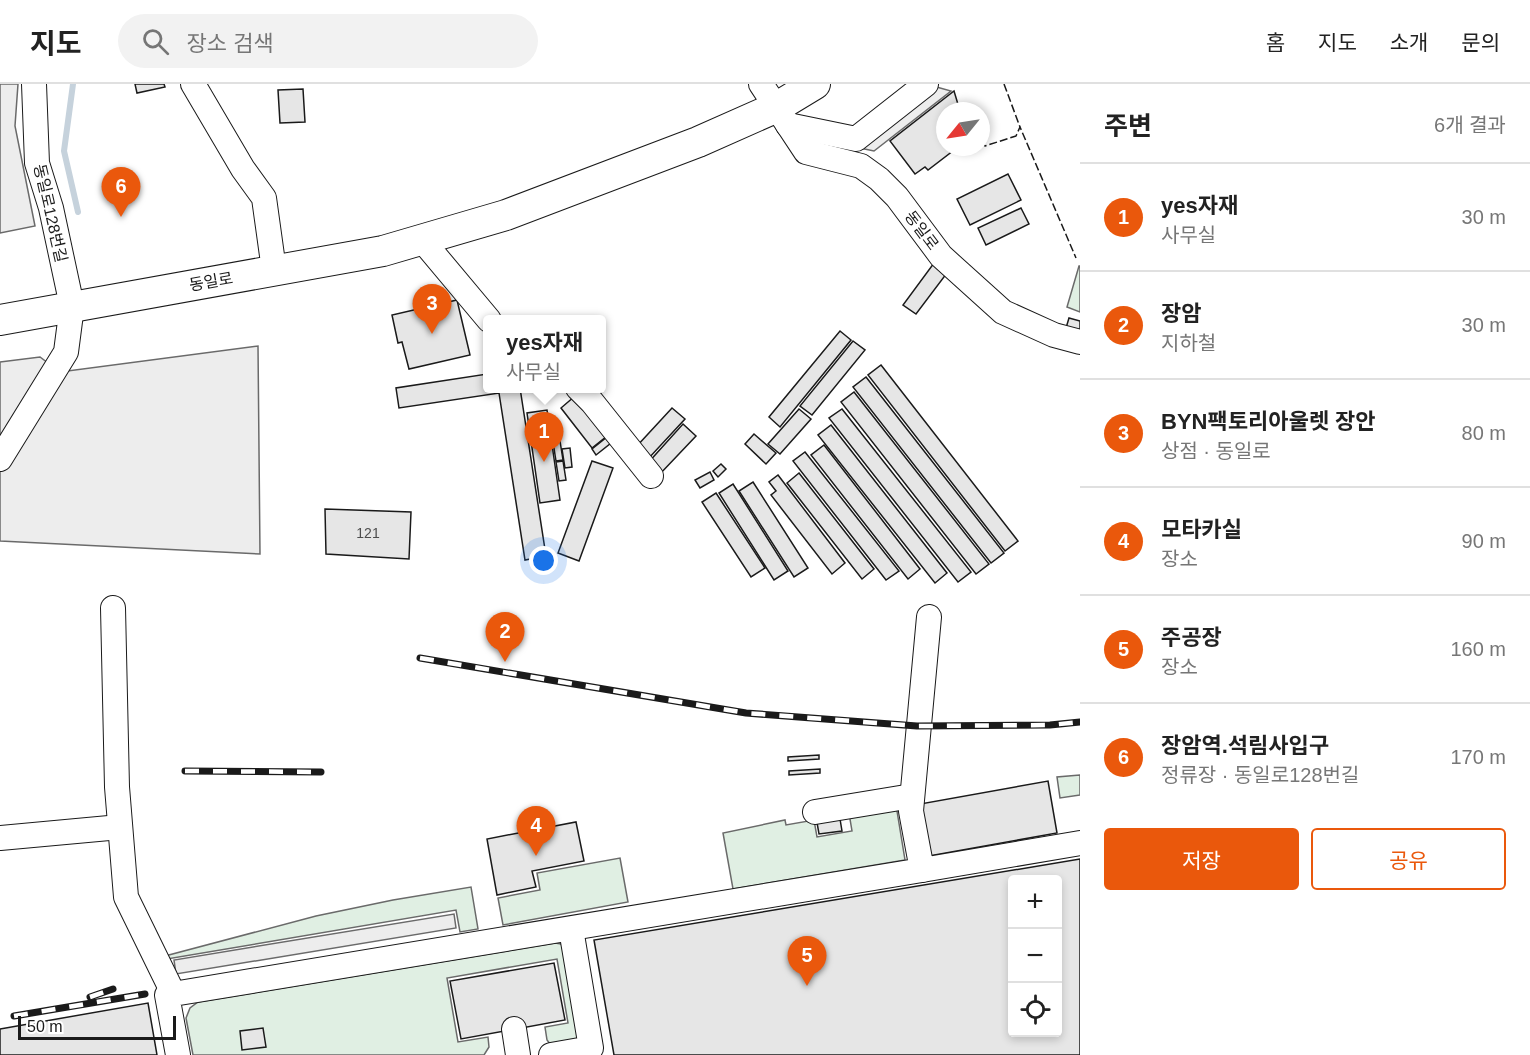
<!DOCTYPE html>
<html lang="ko">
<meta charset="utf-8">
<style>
body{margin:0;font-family:Helvetica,"Noto Sans KR",sans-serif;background:#f2f2f2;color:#222}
.controls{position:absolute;right:18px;bottom:18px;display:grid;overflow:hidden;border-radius:6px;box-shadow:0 3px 9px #0003}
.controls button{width:54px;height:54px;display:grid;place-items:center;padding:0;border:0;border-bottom:2px solid #e0e0e0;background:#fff;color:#222;font:30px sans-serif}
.compass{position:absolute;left:936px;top:18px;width:54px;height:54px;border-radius:50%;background:#fff;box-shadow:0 3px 9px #0003;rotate:240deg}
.scale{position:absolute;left:18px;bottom:15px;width:158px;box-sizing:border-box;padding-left:6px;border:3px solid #1a1a1a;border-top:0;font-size:16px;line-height:21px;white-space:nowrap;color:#1a1a1a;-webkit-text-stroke:4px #fff;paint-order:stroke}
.you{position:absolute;left:544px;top:477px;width:21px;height:21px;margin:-15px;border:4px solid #fff;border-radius:50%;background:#1a73e8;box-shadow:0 0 0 9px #1a73e833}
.badge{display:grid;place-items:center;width:39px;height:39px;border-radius:50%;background:#ea580c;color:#fff;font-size:20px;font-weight:700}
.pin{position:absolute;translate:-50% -50px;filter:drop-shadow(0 2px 3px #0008)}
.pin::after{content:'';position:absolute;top:32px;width:21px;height:18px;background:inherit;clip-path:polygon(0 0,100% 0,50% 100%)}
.popup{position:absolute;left:483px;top:231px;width:123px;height:78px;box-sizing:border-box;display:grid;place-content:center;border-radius:6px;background:#fff;filter:drop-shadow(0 2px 4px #0005);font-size:20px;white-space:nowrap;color:#767676}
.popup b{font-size:22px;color:#222}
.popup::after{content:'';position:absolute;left:50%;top:100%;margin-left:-12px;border:12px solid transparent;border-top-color:#fff}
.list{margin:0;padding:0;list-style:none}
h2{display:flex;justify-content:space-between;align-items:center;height:78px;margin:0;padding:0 24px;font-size:26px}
h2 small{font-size:20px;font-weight:400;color:#767676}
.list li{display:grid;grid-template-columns:39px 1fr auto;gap:18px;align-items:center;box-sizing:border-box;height:108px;padding:0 24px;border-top:2px solid #e0e0e0}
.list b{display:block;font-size:22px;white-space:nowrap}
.list p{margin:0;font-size:20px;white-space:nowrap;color:#767676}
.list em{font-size:20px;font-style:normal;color:#767676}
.actions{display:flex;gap:12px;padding:18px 24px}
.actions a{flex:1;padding:14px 0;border:2px solid #ea580c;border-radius:6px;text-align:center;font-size:21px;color:#ea580c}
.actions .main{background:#ea580c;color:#fff}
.icon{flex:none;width:33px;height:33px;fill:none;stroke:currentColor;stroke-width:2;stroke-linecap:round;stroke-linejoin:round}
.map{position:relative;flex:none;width:1080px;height:971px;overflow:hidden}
header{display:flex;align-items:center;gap:36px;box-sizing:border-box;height:84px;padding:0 30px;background:#fff;border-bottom:2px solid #e0e0e0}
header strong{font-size:28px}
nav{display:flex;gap:33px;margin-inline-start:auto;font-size:21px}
.search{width:420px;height:54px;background:#f2f2f2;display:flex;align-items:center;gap:15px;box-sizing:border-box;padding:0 21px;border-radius:33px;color:#767676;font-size:22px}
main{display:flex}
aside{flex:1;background:#fff}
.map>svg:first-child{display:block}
.green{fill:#e0efe3;stroke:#6a6a6a;stroke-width:1.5}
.parking{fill:#ededed;stroke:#6a6a6a;stroke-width:1.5}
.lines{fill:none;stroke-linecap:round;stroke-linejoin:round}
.stream{stroke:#c6d2dc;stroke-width:6}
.building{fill:#e6e6e6;stroke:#1a1a1a;stroke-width:1.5;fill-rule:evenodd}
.minor-casing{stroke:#1a1a1a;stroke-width:26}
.major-casing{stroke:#1a1a1a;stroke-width:32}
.minor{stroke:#fff;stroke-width:24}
.major{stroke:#fff;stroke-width:30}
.rail-casing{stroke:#1a1a1a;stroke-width:7}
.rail{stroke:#fff;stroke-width:4.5;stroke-dasharray:14;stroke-linecap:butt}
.fence{stroke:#1a1a1a;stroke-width:1.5;stroke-dasharray:8 3;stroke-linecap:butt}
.labels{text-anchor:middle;stroke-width:4.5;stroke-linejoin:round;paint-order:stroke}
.number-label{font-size:14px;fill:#4d4d4d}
.street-label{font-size:16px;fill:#1a1a1a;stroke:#fff}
</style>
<header>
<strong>지도</strong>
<div class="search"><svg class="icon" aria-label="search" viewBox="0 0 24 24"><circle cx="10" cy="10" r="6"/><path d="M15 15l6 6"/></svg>장소 검색</div>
<nav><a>홈</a><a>지도</a><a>소개</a><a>문의</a></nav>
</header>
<main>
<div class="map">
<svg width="1080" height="971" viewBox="0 0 1080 971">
<rect width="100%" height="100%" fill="#fff"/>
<g class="green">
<polygon points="1079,182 1080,182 1080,228 1067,223"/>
<polygon points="1080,691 1080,711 1060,714 1057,693"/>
<polygon points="896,721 905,776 733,805 723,749 785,736 786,741 814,736 817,753 852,747 849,729"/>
<polygon points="620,774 628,818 503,841 498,814 540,806 537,789"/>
<polygon points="471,803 478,845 460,848 456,826 167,875 165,872 316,832 393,816"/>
<polygon points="555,859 561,860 565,866 578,956 550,960 547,956 545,943 568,939 557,875 447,894 458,958 488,953 489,963 484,971 193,971 186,934 190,924 198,918"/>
</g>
<g class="parking">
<polygon points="0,0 18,0 15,42 35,142 0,149"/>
<polygon points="933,2 951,7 874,67 855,63"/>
<polygon points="258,262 260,470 0,457 0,278 40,273 60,288"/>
<polygon points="454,830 456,844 176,890 174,876"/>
</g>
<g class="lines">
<polyline class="stream" points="73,0 64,67 78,128"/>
</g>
<g class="building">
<polygon points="135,0 164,0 165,3 137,9"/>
<polygon points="303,5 305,38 280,39 278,6"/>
<polygon points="954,7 960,27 945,27 945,63 958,63 928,86 925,83 915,90 890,57"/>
<polygon points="1008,90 1021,116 970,141 957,115"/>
<polygon points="1021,124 1029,140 986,161 978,144"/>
<polygon points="934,179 947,189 916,230 903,221"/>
<polygon points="457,216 470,271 409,285 402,258 398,259 392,231"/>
<polygon points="1069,234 1080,237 1080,249 1066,244"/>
<polygon points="840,247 851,256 780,343 769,333"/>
<polygon points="853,257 865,266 812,331 800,322"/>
<polygon points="881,281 1018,457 1005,467 868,291"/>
<polygon points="487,290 487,304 520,304 546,472 525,476 499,309 399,324 396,304"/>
<polygon points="866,293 1004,469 991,479 853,303"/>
<polygon points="854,308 989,480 976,490 841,318"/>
<polygon points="575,312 607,352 592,364 561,324"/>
<polygon points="672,324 685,335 648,375 636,363"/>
<polygon points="799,325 811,335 780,370 768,360"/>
<polygon points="842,325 971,488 958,498 829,334"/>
<polygon points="547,326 560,416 540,419 527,329"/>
<polygon points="683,340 696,352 659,391 647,380"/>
<polygon points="831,341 947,489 935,499 818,351"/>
<polygon points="754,350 776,369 766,380 745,360"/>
<polygon points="607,353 611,359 596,371 592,365"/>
<polygon points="560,357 563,376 556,377 553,358"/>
<polygon points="824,361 920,485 908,495 811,371"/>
<polygon points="570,364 572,383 565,384 562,365"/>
<polygon points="805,368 899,487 886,496 793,377"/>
<polygon points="563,377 566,396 559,397 556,378"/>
<polygon points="592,377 613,384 579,477 558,469"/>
<polygon points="721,380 726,385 718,393 713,387"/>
<polygon points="710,388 714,396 700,404 695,396"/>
<polygon points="799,389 874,485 862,495 787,399"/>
<polygon points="778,391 845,479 832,490 771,411 776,407 769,398"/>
<polygon points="753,398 808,484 794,493 739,407"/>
<polygon points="733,400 788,487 774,496 719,409"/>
<polygon points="716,409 765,484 751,493 702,418"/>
<polygon points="325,425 411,428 409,475 326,470"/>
<polygon points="819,671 819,675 788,677 788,673"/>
<polygon points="820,685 820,689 789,691 789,687"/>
<polygon points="1048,697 1057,749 929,772 920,720"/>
<polygon points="839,729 842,747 819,750 816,733"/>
<polygon points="576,738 584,777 532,787 536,803 497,811 487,755"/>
<path d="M1080 775V971H614L594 856ZM1012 796H1058V948H1012Z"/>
<polygon points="554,879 565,936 461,955 450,897"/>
<polygon points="148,919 157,971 0,971 0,945"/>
<polygon points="263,944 266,963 242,966 240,947"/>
</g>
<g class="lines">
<defs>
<g id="minor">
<polyline points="193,0 243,85 264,114 274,186"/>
<polyline points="761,0 806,68 861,82 879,95 897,113 941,172 1003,228 1054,251 1080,258"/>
<polyline points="788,41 856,55 926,0"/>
<polyline points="422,156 489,236"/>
<polyline points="578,304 592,318 651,392"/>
<polyline points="0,375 66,268 72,222 51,124 37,79 34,0"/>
<polyline points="113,524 117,703 126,813 173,909"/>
<polyline points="929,533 911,727 922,786 1080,759"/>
<polyline points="815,728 912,712"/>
<polyline points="0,754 120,743"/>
<polyline points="514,945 518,971"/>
<polyline points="178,971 167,911 922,786"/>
<polyline points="551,971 591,964 571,845"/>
</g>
<polyline id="major" points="0,236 383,167 506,131 698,58 777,23 815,0"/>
</defs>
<use href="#minor" class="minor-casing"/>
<use href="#major" class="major-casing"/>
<use href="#minor" class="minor"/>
<use href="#major" class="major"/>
<defs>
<g id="rail">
<polyline points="420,574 746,629 917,642 1050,641 1080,638"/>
<polyline points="185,687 321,688"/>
<polyline points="90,913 113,905"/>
<polyline points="14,932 145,910"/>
</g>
</defs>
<use href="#rail" class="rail-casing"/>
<use href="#rail" class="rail"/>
<g class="fence">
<polyline points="1004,0 1020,43"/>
<polyline points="981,57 985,62 1016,52 1020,43 1076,174"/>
</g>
</g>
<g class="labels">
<g class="number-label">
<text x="368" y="454">121</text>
</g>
<g class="street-label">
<text transform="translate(51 129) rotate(77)" y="6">동일로128번길</text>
<text transform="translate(922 146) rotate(53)" y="6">동일로</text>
<text transform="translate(211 197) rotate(-10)" y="6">동일로</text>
</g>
</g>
</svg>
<div class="controls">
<button>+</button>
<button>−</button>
<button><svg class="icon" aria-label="locate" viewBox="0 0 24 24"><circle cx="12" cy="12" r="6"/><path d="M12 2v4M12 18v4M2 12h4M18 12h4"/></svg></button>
</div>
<svg class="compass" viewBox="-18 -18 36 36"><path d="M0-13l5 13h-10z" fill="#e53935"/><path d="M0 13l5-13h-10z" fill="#767676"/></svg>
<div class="scale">50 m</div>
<div class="you"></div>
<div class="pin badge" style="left:544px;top:378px">1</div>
<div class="popup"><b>yes자재</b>사무실</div>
<div class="pin badge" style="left:505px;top:578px">2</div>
<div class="pin badge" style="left:432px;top:250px">3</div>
<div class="pin badge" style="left:536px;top:772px">4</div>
<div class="pin badge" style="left:807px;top:902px">5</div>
<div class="pin badge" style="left:121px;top:133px">6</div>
</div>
<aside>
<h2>주변<small>6개 결과</small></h2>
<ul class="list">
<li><span class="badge">1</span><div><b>yes자재</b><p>사무실</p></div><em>30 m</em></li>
<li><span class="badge">2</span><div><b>장암</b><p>지하철</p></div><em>30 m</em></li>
<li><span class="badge">3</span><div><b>BYN팩토리아울렛 장안</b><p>상점 · 동일로</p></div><em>80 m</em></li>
<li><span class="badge">4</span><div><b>모타카실</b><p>장소</p></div><em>90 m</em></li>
<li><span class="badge">5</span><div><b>주공장</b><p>장소</p></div><em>160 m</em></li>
<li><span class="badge">6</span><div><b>장암역.석림사입구</b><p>정류장 · 동일로128번길</p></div><em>170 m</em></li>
</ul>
<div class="actions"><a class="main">저장</a><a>공유</a></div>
</aside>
</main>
